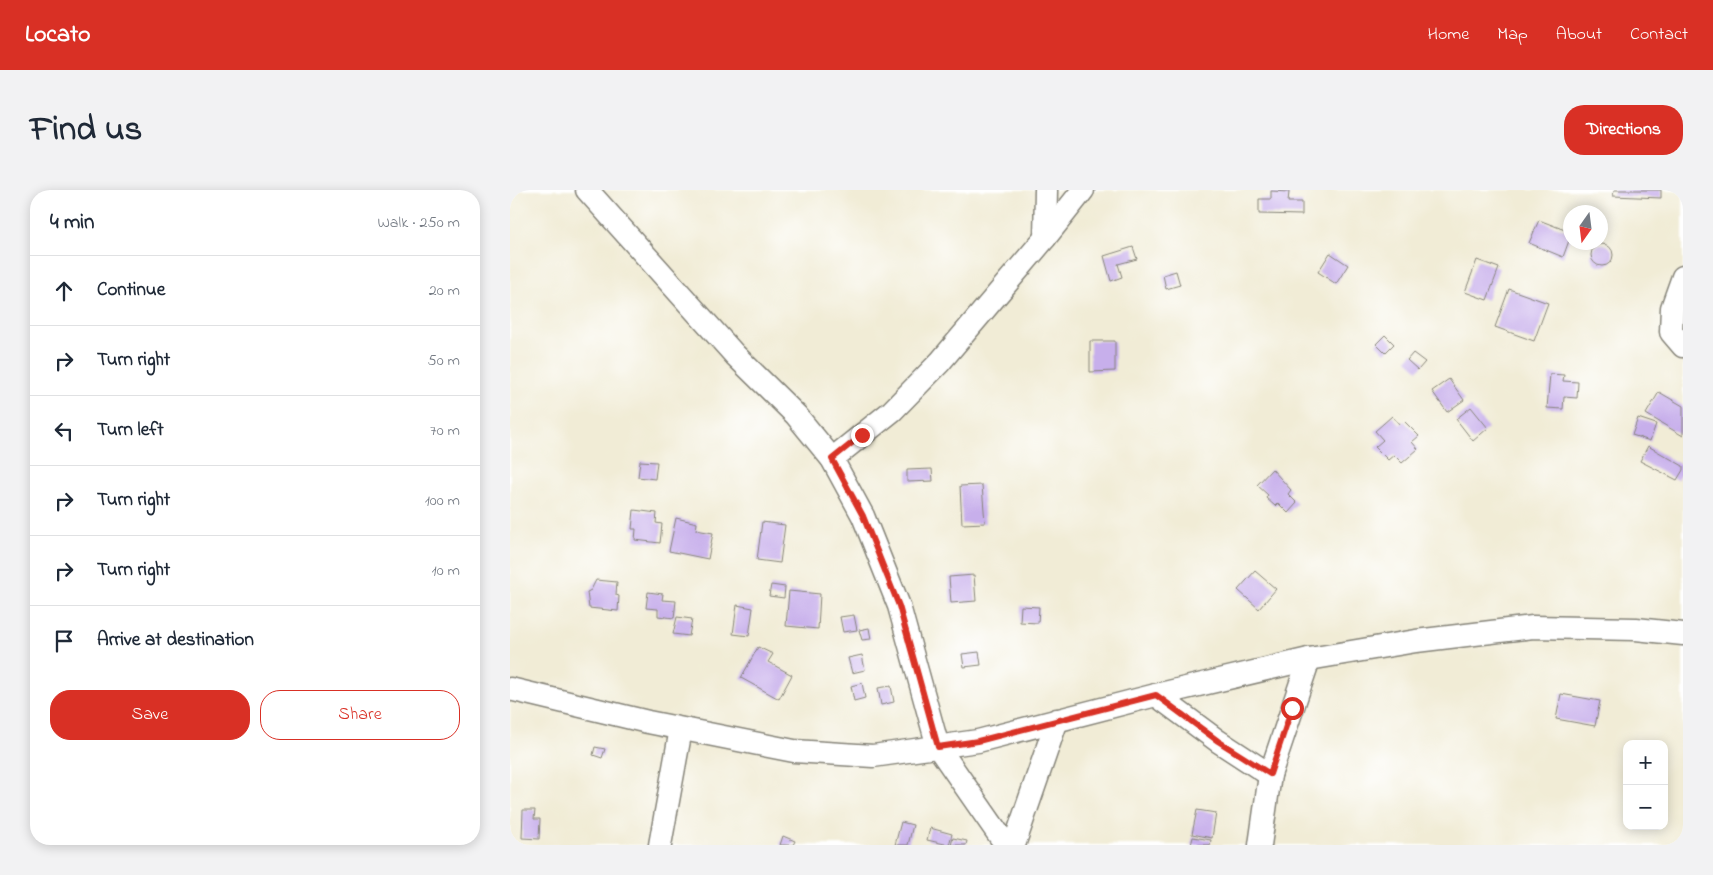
<!DOCTYPE html>
<meta charset="utf-8">
<style>
body{margin:0;font-family:"Indie Flower",sans-serif;background:#f2f2f3;color:#1f2937}
.controls{position:absolute;right:15px;bottom:15px;display:grid;overflow:hidden;border-radius:10px;box-shadow:0 2px 12px #0003}
.controls button{width:45px;height:45px;display:grid;place-items:center;padding:0;border:0;border-bottom:1px solid #e0e1e3;background:#fff;color:#1f2937;font:25px sans-serif}
.compass{position:absolute;left:1053px;top:15px;width:45px;height:45px;border-radius:50%;background:#fff;box-shadow:0 2px 12px #0003;rotate:194deg}
.stop{position:absolute;width:15px;height:15px;margin:-11px;border:4px solid #d93025;border-radius:50%;background:#fff}
.stop.end{background:#d93025;border-color:#fff;box-shadow:0 1px 5px #0008}
.list{margin:0;padding:0;list-style:none}
h2{display:flex;justify-content:space-between;align-items:center;height:65px;margin:0;padding:0 20px;font-size:21px}
h2 small{font-size:16px;font-weight:400;color:#747a83}
.list li{display:grid;grid-template-columns:32px 1fr auto;gap:15px;align-items:center;box-sizing:border-box;height:70px;padding:0 20px;border-top:1px solid #e0e1e3}
.list b{display:block;font-size:19px;white-space:nowrap}
.list em{font-size:16px;font-style:normal;color:#747a83}
.actions{display:flex;gap:10px;padding:15px 20px}
.actions a{flex:1;padding:11px 0;border:1px solid #d93025;border-radius:20px;text-align:center;font-size:18px;color:#d93025}
.actions .main{background:#d93025;color:#fff}
.icon{flex:none;width:28px;height:28px;fill:none;stroke:currentColor;stroke-width:2;stroke-linecap:round;stroke-linejoin:round}
.map{position:relative;flex:none;width:1173px;height:655px;overflow:hidden;border-radius:20px}
header{display:flex;align-items:center;gap:30px;box-sizing:border-box;height:70px;padding:0 25px;background:#d93025;color:#fff}
header strong{font-size:24px}
nav{display:flex;gap:28px;margin-inline-start:auto;font-size:18px}
.intro{display:flex;align-items:center;justify-content:space-between;box-sizing:border-box;height:120px;padding:0 30px}
h1{margin:0;font-size:35px}
.button{padding:12px 22px;border-radius:20px;background:#d93025;color:#fff;font-size:18px;font-weight:700}
main{display:flex;gap:30px;padding:0 30px}
aside{flex:1;background:#fff;border-radius:20px;box-shadow:0 2px 12px #0003}
.map>svg:first-child{display:block}
.building{fill:#c7afeb}
.lines{fill:none;stroke-linecap:round;stroke-linejoin:round}
.minor-casing{stroke:#868479;stroke-width:25}
.minor{stroke:#fff;stroke-width:22}
.route{stroke:#d93025;stroke-width:6}
</style>
<header>
<strong>Locato</strong>
<nav><a>Home</a><a>Map</a><a>About</a><a>Contact</a></nav>
</header>
<div class="intro"><h1>Find us</h1><a class="button">Directions</a></div>
<main>
<aside>
<h2>4 min<small>Walk · 250 m</small></h2>
<ul class="list">
<li><svg class="icon" aria-label="ahead" viewBox="0 0 24 24"><path d="M12 20V5M6 11l6-6 6 6"/></svg><div><b>Continue</b></div><em>20 m</em></li>
<li><svg class="icon" aria-label="right" viewBox="0 0 24 24"><path d="M7 20v-9h11M14 6l5 5-5 5"/></svg><div><b>Turn right</b></div><em>50 m</em></li>
<li><svg class="icon" aria-label="left" viewBox="0 0 24 24"><path d="M17 20v-9H6M10 6l-5 5 5 5"/></svg><div><b>Turn left</b></div><em>70 m</em></li>
<li><svg class="icon" aria-label="right" viewBox="0 0 24 24"><path d="M7 20v-9h11M14 6l5 5-5 5"/></svg><div><b>Turn right</b></div><em>100 m</em></li>
<li><svg class="icon" aria-label="right" viewBox="0 0 24 24"><path d="M7 20v-9h11M14 6l5 5-5 5"/></svg><div><b>Turn right</b></div><em>10 m</em></li>
<li><svg class="icon" aria-label="arrive" viewBox="0 0 24 24"><path d="M6 21V4h12l-3 4 3 4H6"/></svg><div><b>Arrive at destination</b></div></li>
</ul>
<div class="actions"><a class="main">Save</a><a>Share</a></div>
</aside>
<div class="map">
<svg width="1173" height="655" viewBox="0 0 1173 655">
<rect width="100%" height="100%" fill="#fff"/>
<filter id="ink" filterUnits="userSpaceOnUse"><feTurbulence type="fractalNoise" baseFrequency=".02" numOctaves="2"/><feDisplacementMap in="SourceGraphic" scale="10" xChannelSelector="R" yChannelSelector="G"/><feConvolveMatrix kernelMatrix="1 2 1 2 8 2 1 2 1" color-interpolation-filters="sRGB"/></filter>
<filter id="wash" filterUnits="userSpaceOnUse"><feTurbulence type="fractalNoise" baseFrequency=".0096" numOctaves="4" result="noise"/><feDisplacementMap in="SourceGraphic" scale="20" xChannelSelector="R" yChannelSelector="G"/><feGaussianBlur stdDeviation="1.12" result="paint"/><feColorMatrix in="noise" values="0 0 0 0 0 0 0 0 0 0 0 0 0 0 0 0 0 1.4 0 .05"/><feComposite in="paint" operator="in"/></filter>
<g filter="url(#wash)">
<rect width="100%" height="100%" fill="#f1ecd6"/>
<g id="blocks">
<g class="building">
<polygon points="1104,0 1151,0 1151,8 1103,6"/>
<polygon points="761,1 779,2 778,12 792,12 792,25 749,24 749,9 761,9"/>
<polygon points="1029,30 1060,42 1060,48 1053,67 1019,53"/>
<circle cx="1092" cy="65" r="11"/>
<polygon points="623,57 627,69 608,74 612,87 601,91 594,66"/>
<polygon points="820,63 838,75 826,94 808,82"/>
<polygon points="967,70 989,78 977,110 955,102"/>
<polygon points="666,81 670,95 656,99 653,85"/>
<polygon points="999,99 1038,113 1024,151 985,137"/>
<polygon points="875,145 884,154 875,163 866,154"/>
<polygon points="580,151 605,151 605,181 580,182"/>
<polygon points="903,163 915,172 908,180 897,170"/>
<polygon points="1040,184 1054,185 1053,191 1068,192 1067,208 1054,207 1053,219 1037,218"/>
<polygon points="939,189 954,210 937,222 922,201"/>
<polygon points="1149,202 1173,216 1173,246 1136,224"/>
<polygon points="961,217 978,238 963,251 946,229"/>
<polygon points="882,226 890,235 894,231 909,246 902,252 908,259 892,273 884,265 878,270 865,257 873,250 865,241"/>
<polygon points="1128,228 1146,234 1140,251 1122,245"/>
<polygon points="1138,256 1173,276 1173,280 1167,290 1130,271"/>
<polygon points="130,271 147,272 145,289 128,287"/>
<polygon points="422,279 423,291 397,292 397,280"/>
<polygon points="762,279 781,300 778,304 787,313 778,323 768,313 765,316 756,308 758,305 747,295"/>
<polygon points="472,295 475,333 452,334 450,296"/>
<polygon points="124,320 147,323 146,333 152,334 150,353 125,350 126,339 122,339"/>
<polygon points="166,328 187,333 186,340 203,343 198,369 159,361"/>
<polygon points="252,332 275,335 270,373 247,370"/>
<polygon points="745,381 766,399 749,419 728,400"/>
<polygon points="464,385 466,411 441,413 439,387"/>
<polygon points="86,390 107,392 106,405 109,406 108,421 79,418 77,402 81,400"/>
<polygon points="261,395 275,397 274,408 259,406"/>
<polygon points="279,401 310,404 308,439 276,436"/>
<polygon points="138,402 153,404 152,410 166,411 164,428 148,426 148,419 136,418"/>
<polygon points="227,415 243,418 239,446 223,444"/>
<polygon points="511,416 529,417 528,433 510,432"/>
<polygon points="344,425 347,440 333,442 330,427"/>
<polygon points="167,427 182,429 179,446 163,444"/>
<polygon points="359,438 361,449 352,450 349,440"/>
<polygon points="248,457 263,464 258,472 282,485 269,509 231,488"/>
<polygon points="469,462 471,475 454,477 452,464"/>
<polygon points="352,465 355,480 342,483 338,468"/>
<polygon points="352,493 355,508 344,511 341,496"/>
<polygon points="381,496 384,512 371,515 368,498"/>
<polygon points="1051,504 1090,511 1085,536 1046,529"/>
<polygon points="85,557 95,559 92,568 83,565"/>
<polygon points="13,620 25,620 24,629 30,629 29,649 12,648"/>
<polygon points="687,620 706,623 702,648 682,644"/>
<polygon points="391,632 403,635 398,655 385,655"/>
<polygon points="420,638 442,644 439,655 417,650"/>
<polygon points="273,646 285,651 283,655 270,655"/>
<polygon points="683,647 701,650 700,655 681,655"/>
<polygon points="443,648 457,651 456,655 441,655"/>
</g>
</g>
</g>
<g filter="url(#ink)">
<use href="#blocks" fill-opacity="0" stroke="#868479" stroke-width="1"/>
<g class="lines">
<defs>
<g id="minor">
<polyline points="77,0 225,165 286,225 322,269 353,326 389,416 428,557 496,655"/>
<polyline points="535,48 536,0"/>
<polyline points="1173,87 1162,118 1161,142 1173,156"/>
<polyline points="322,269 382,221 430,172 535,48 573,0"/>
<polyline points="0,499 138,532 284,561 363,566 468,551 646,505 799,469 906,451 1023,437 1126,439 1173,444"/>
<polyline points="646,505 708,551 760,585"/>
<polyline points="150,655 171,539"/>
<polyline points="504,655 547,530"/>
<polyline points="750,655 760,585 799,469"/>
</g>
</defs>
<use href="#minor" class="minor-casing"/>
<use href="#minor" class="minor"/>
</g>
</g>
<g class="lines" filter="url(#ink)">
<polyline class="route" points="352,245 322,269 353,326 389,416 428,557 468,551 646,505 708,551 760,584 782,518"/>
</g>
</svg>
<div class="controls">
<button>+</button>
<button>−</button>
</div>
<svg class="compass" viewBox="-18 -18 36 36"><path d="M0-13l5 13h-10z" fill="#e53935"/><path d="M0 13l5-13h-10z" fill="#747a83"/></svg>
<div class="stop" style="left:782px;top:518px"></div>
<div class="stop end" style="left:352px;top:245px"></div>
</div>
</main>
